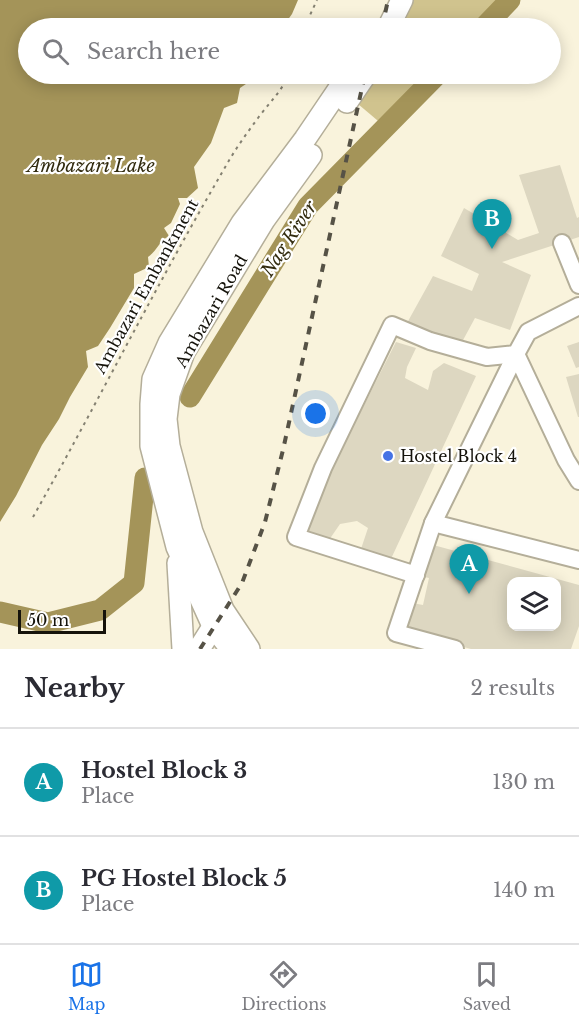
<!DOCTYPE html>
<style>
body{margin:0;font-family:"Libre Baskerville",serif;background:#f2f2f3;color:#2b2b33}
.controls{position:absolute;right:18px;bottom:18px;display:grid;overflow:hidden;border-radius:12px;box-shadow:0 3px 15px #0003}
.controls button{width:54px;height:54px;display:grid;place-items:center;padding:0;border:0;border-bottom:2px solid #e1e1e2;background:#fff;color:#2b2b33;font:30px sans-serif}
.scale{position:absolute;left:18px;bottom:15px;width:88px;box-sizing:border-box;padding-left:6px;border:3px solid #15130b;border-top:0;font-size:16px;line-height:21px;white-space:nowrap;color:#15130b;-webkit-text-stroke:4px #fff;paint-order:stroke}
.you{position:absolute;left:316px;top:414px;width:21px;height:21px;margin:-15px;border:4px solid #fff;border-radius:50%;background:#1a73e8;box-shadow:0 0 0 9px #1a73e833}
.badge{display:grid;place-items:center;width:39px;height:39px;border-radius:50%;background:#1a73e8;color:#fff;font-size:20px;font-weight:700}
.pin{position:absolute;translate:-50% -50px;filter:drop-shadow(0 2px 3px #0008)}
.pin::after{content:'';position:absolute;top:32px;width:21px;height:18px;background:inherit;clip-path:polygon(0 0,100% 0,50% 100%)}
.list{margin:0;padding:0;list-style:none}
h2{display:flex;justify-content:space-between;align-items:center;height:78px;margin:0;padding:0 24px;font-size:26px}
h2 small{font-size:20px;font-weight:400;color:#7c7c81}
.list li{display:grid;grid-template-columns:39px 1fr auto;gap:18px;align-items:center;box-sizing:border-box;height:108px;padding:0 24px;border-top:2px solid #e1e1e2}
.list b{display:block;font-size:22px;white-space:nowrap}
.list p{margin:0;font-size:20px;white-space:nowrap;color:#7c7c81}
.list em{font-size:20px;font-style:normal;color:#7c7c81}
.icon{flex:none;width:33px;height:33px;fill:none;stroke:currentColor;stroke-width:2;stroke-linecap:round;stroke-linejoin:round}
.map{position:relative;flex:none;width:579px;height:649px;overflow:hidden}
.search{position:absolute;background:#fff;box-shadow:0 3px 15px #0003;left:18px;right:18px;top:18px;height:66px;display:flex;align-items:center;gap:15px;box-sizing:border-box;padding:0 21px;border-radius:33px;color:#7c7c81;font-size:22px}
.sheet{height:294px;background:#fff}
nav{display:flex;justify-content:space-around;align-items:center;box-sizing:border-box;height:84px;border-top:2px solid #e1e1e2;background:#fff;font-size:16px;color:#7c7c81}
nav a{display:grid;justify-items:center;gap:3px}
nav .on{color:#1a73e8}
.map>svg:first-child{display:block}
.green{fill:#d0c38e}
.water{fill:#a49459}
.lines{fill:none;stroke-linecap:round;stroke-linejoin:round}
.river{stroke:#a49459;stroke-width:21}
.building{fill:#ddd7c1;fill-rule:evenodd}
.minor-casing{stroke:#b4ae99;stroke-width:20}
.major-casing{stroke:#b4ae99;stroke-width:24}
.path{stroke:#848071;stroke-width:2;stroke-dasharray:3 4.5;stroke-linecap:butt}
.minor{stroke:#fff;stroke-width:16}
.major{stroke:#fff;stroke-width:21}
.rail{stroke:#565246;stroke-width:4;stroke-dasharray:8 8;stroke-linecap:butt}
.poi-dot{fill:#4573e5;stroke:#fff;stroke-width:2}
.labels{text-anchor:middle;stroke-width:4.5;stroke-linejoin:round;paint-order:stroke}
.street-label{font-size:16px;fill:#15130b;stroke:#fff}
.poi-label{font-size:16px;fill:#15130b;stroke:#fff;text-anchor:start}
.water-label{font-size:18px;font-style:italic;fill:#322b0f;stroke:#fff}
</style>
<div class="map">
<svg width="579" height="649" viewBox="0 0 579 649">
<rect width="100%" height="100%" fill="#f9f3dc"/>
<g class="green">
<polygon points="411,0 517,0 489,28 397,28"/>
<polygon points="374,74 445,74 390,131 358,104"/>
</g>
<path class="water" d="M0 0H298L292 14 282 28H28V74H261L240 88 237 103 224 108 211 143 194 167 198 188 187 198H178L180 204 171 223 164 228 169 236C159 241 157 251 148 257L149 267 134 274V288L110 328 98 346 86 351 88 367 70 397 59 419 42 445 16 496 0 522Z"/>
<g class="lines">
<g class="river">
<polyline points="483,28 510,0"/>
<polyline points="190,397 308,206 438,74"/>
<polyline points="0,612 48,623 100,610 134,583 145,478"/>
</g>
</g>
<g class="building">
<polygon points="560,165 577,218 579,217 579,237 502,262 531,275 510,330 475,318 462,342 407,323 433,276 472,291 479,274 441,256 464,208 518,240 539,233 519,175"/>
<polygon points="396,342 416,348 407,367 405,378 428,390 433,371 444,363 476,376 390,561 359,555 368,528 357,521 340,524 329,540 300,531"/>
<polygon points="579,342 579,367 576,368 567,346"/>
<polygon points="579,374 579,417 578,417 566,377"/>
<path d="M426 543 579 585V626L571 649H471L398 629 407 602 423 605 429 578 416 575ZM512 582H556V626H512Z"/>
</g>
<g class="lines">
<defs>
<g id="minor">
<polyline points="562,243 579,285"/>
<polyline points="579,481 566,460 516,354 433,523 579,560"/>
<polyline points="433,523 396,633 455,649"/>
<polyline points="416,575 296,537 323,468 392,325 430,341 487,357 516,354 528,332 579,306"/>
</g>
<g id="major">
<polyline points="388,28 402,0"/>
<polyline points="347,102 366,74"/>
<polyline points="178,563 183,649"/>
<polyline points="199,649 220,616"/>
<polyline points="231,649 213,626 177,547 151,446 151,404 153,379 169,343 242,223 305,139 349,74"/>
<polyline points="249,649 223,610 192,532 169,446 166,419 169,394 184,352 264,220 311,155"/>
</g>
</defs>
<use href="#minor" class="minor-casing"/>
<use href="#major" class="major-casing"/>
<g class="path">
<polyline points="304,28 317,0"/>
<path d="M33 517C99 400 159 280 227 164 236 148 247 133 258 118 269 103 282 91 289 74"/>
</g>
<use href="#minor" class="minor"/>
<use href="#major" class="major"/>
<g class="rail">
<polyline points="382,28 388,0"/>
<polyline points="200,649 242,583 265,522 283,450 365,74"/>
</g>
</g>
<circle class="poi-dot" cx="388" cy="456" r="6"/>
<g class="labels">
<g class="street-label">
<text transform="translate(146 286) rotate(-61)" y="6">Ambazari Embankment</text>
<text transform="translate(211 311) rotate(-60)" y="6">Ambazari Road</text>
</g>
<g class="poi-label">
<text x="400" y="462">Hostel Block 4</text>
</g>
<g class="water-label">
<text x="91" y="172">Ambazari Lake</text>
<text transform="translate(289 239) rotate(-57)" y="6">Nag River</text>
</g>
</g>
</svg>
<div class="controls">
<button><svg class="icon" aria-label="layers" viewBox="0 0 24 24"><path d="M12 4l9 5-9 5-9-5zM3 14l9 5 9-5"/></svg></button>
</div>
<div class="scale">50 m</div>
<div class="you"></div>
<div class="pin badge" style="left:469px;top:594px;background:#0f9aa8">A</div>
<div class="pin badge" style="left:492px;top:249px;background:#0f9aa8">B</div>
<div class="search"><svg class="icon" aria-label="search" viewBox="0 0 24 24"><circle cx="10" cy="10" r="6"/><path d="M15 15l6 6"/></svg>Search here</div>
</div>
<section class="sheet">
<h2>Nearby<small>2 results</small></h2>
<ul class="list">
<li><span class="badge" style="background:#0f9aa8">A</span><div><b>Hostel Block 3</b><p>Place</p></div><em>130 m</em></li>
<li><span class="badge" style="background:#0f9aa8">B</span><div><b>PG Hostel Block 5</b><p>Place</p></div><em>140 m</em></li>
</ul>
</section>
<nav>
<a class="on"><svg class="icon" aria-label="map" viewBox="0 0 24 24"><path d="M3 6l6-2 6 2 6-2v14l-6 2-6-2-6 2zM9 4v14M15 6v14"/></svg>Map</a>
<a><svg class="icon" aria-label="directions" viewBox="0 0 24 24"><path d="M12 3l9 9-9 9-9-9zM9 14v-3h6M13 9l2 2-2 2"/></svg>Directions</a>
<a><svg class="icon" aria-label="saved" viewBox="0 0 24 24"><path d="M7 4h10v16l-5-4-5 4z"/></svg>Saved</a>
</nav>
